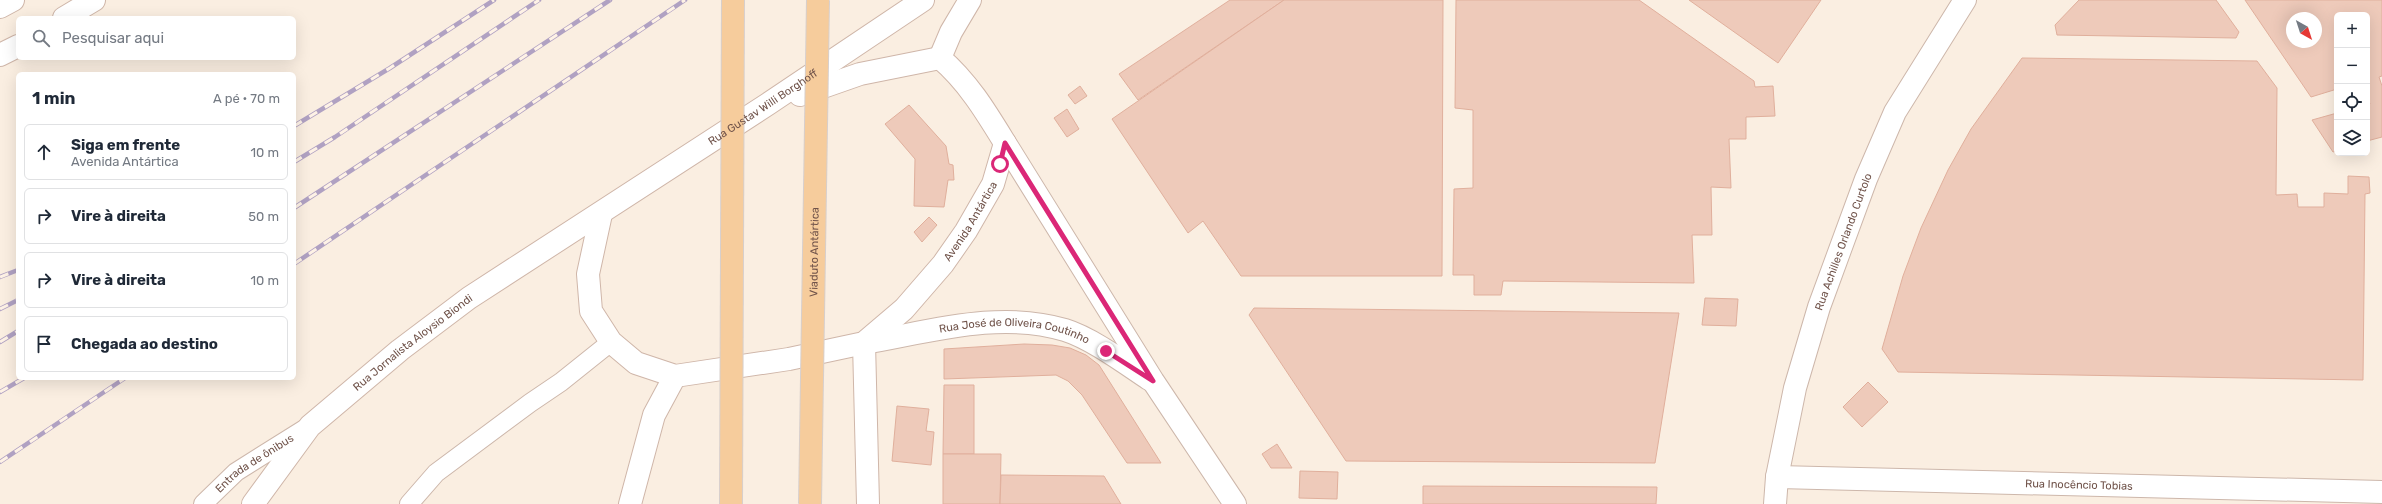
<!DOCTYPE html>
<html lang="pt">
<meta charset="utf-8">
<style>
body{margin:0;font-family:Rubik,sans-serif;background:#f2f2f3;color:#1f2937}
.controls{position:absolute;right:12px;top:12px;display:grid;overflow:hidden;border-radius:6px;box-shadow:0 4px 16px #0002}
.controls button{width:36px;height:36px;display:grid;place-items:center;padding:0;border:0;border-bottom:1px solid #e0e1e3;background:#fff;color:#1f2937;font:20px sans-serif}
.compass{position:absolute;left:2286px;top:12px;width:36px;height:36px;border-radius:50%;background:#fff;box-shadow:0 4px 16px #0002;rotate:141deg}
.stop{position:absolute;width:12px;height:12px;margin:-9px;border:3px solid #db2777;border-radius:50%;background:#fff}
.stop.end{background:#db2777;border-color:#fff;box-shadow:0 1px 4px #0008}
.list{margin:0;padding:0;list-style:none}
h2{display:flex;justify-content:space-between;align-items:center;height:52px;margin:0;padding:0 16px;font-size:17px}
h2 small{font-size:13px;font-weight:400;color:#747a83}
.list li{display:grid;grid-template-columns:26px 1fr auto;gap:12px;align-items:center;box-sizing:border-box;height:56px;margin:0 8px 8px;padding:0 8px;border:1px solid #e0e1e3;border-radius:6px}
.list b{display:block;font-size:15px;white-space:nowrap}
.list p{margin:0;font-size:13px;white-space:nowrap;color:#747a83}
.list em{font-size:13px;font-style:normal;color:#747a83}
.icon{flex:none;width:22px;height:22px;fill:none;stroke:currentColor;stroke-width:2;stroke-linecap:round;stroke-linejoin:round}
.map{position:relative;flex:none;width:2382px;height:504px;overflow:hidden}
.search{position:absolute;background:#fff;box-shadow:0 4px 16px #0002;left:16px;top:16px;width:280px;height:44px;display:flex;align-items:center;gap:10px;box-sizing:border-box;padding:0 14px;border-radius:6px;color:#747a83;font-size:15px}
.panel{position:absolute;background:#fff;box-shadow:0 4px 16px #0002;left:16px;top:72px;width:280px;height:308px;border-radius:6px}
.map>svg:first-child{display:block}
.building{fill:#eecaba;stroke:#e0af9c;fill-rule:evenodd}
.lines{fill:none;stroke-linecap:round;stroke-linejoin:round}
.lane-casing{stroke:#cdb7ab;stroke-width:20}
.street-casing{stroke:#cdb7ab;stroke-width:24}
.secondary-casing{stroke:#cfb6a9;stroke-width:24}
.lane{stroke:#fff;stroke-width:18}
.street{stroke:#fff;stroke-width:22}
.secondary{stroke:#fff;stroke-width:22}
.rail-casing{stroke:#b0a1c2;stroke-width:4.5}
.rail{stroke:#fef2e6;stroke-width:3;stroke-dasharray:9;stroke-linecap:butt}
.primary-bridge-casing{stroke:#d7cfcc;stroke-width:24;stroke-linecap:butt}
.primary-bridge{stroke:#f6cc9c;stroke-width:22}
.route{stroke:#db2777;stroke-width:5}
.labels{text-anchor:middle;stroke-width:3.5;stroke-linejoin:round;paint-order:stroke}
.street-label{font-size:11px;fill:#70534a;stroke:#fef2e6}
</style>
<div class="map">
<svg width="2382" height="504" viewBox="0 0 2382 504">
<rect width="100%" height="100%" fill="#faeee1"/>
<g class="building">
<polygon points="1230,0 1284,0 1138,100 1119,74"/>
<polygon points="1284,0 1443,0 1442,276 1241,276 1203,221 1188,233 1112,119"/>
<polygon points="1456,0 1639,0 1754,81 1755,87 1773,86 1775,116 1746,117 1746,139 1729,139 1731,188 1711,187 1712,235 1692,235 1694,283 1503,281 1501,295 1474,295 1474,275 1453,275 1454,189 1473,188 1473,110 1455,108"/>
<polygon points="1689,0 1821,0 1778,63"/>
<polygon points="2079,0 2216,0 2239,32 2236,38 2057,35 2055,25"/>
<path d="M2245 0H2382V76L2379 77 2382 86V137L2367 141V105L2370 104 2367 95V15H2337V89L2311 97ZM2292 18H2316V42H2292Z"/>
<polygon points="2022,58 2257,61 2277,88 2276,195 2297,194 2298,207 2324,207 2324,193 2348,194 2348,176 2369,177 2370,193 2365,194 2363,380 1898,372 1882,349 1903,276 1921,228 1948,170 1971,129"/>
<polygon points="1080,86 1087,96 1075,104 1068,95"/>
<polygon points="909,105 946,146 949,164 953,165 954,180 948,180 944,207 914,206 915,159 885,124"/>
<polygon points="1067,109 1079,129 1067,137 1054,118"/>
<polygon points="2337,113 2337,151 2333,152 2312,120"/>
<polygon points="929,217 937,225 922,242 914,232"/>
<polygon points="1705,298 1738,299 1736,326 1702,325"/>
<polygon points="1254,308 1679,313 1655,463 1346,461 1249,315"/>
<polygon points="1024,344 1052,345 1070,348 1086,355 1099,365 1161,463 1127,463 1082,395 1068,381 1056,375 944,379 944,349"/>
<polygon points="1868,382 1888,402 1862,427 1843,407"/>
<polygon points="944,385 974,385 974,454 943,454"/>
<polygon points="897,406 929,409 926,431 934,432 931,465 892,461"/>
<polygon points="1277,444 1292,468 1271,468 1262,454"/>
<polygon points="943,454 1001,454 1000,504 943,504"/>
<polygon points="1300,471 1338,472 1337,499 1299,498"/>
<polygon points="1001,475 1104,476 1121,504 1000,504"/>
<polygon points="1423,486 1657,487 1656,504 1423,504"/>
</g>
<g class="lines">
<defs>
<g id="lane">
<path id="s1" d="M203 504 236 472 306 428"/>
<polyline points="409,504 436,473 530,403 561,382 611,342"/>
</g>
<g id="street">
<polyline points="1005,143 1153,381 1235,504"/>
<path id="s2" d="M864 343C929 332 999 310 1065 330 1091 338 1125 363 1149 379"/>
<path id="s3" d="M1777 477 2382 492"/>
<path id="s4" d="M1775 504 1777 477 1795 388 1819 307 1866 179 1895 112 1965 0"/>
</g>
<g id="secondary">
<polyline points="0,7 13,0"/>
<polyline points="64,18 94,0"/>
<polyline points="0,55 18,46"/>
<polyline points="940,58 951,32 970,0"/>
<polyline points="800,95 860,74 940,58"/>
<path id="s5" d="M601 214 588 274 591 311 611 342 636 363 675 376 789 359 864 343 904 309 943 264 966 231 993 184 1005 143C986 112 968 82 940 58"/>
<polyline points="864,343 868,504"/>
<path id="s6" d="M253 504 310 426 400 350 469 298 768 104 923 0"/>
<polyline points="630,504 654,415 675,376"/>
</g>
</defs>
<use href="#lane" class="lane-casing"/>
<use href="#street" class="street-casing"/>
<use href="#secondary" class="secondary-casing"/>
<use href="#lane" class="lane"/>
<use href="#street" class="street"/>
<use href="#secondary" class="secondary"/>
<defs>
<g id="rail">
<polyline points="294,126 390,68 494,0"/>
<polyline points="294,162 335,137 539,0"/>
<polyline points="294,208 610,0"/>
<polyline points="294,264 685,0"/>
<polyline points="0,277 18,270"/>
<polyline points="0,309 18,300"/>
<polyline points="0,342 18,331"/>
<polyline points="0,392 24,378"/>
<polyline points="0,462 125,378"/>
</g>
</defs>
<use href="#rail" class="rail-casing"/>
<use href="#rail" class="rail"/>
<defs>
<g id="primary-bridge">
<polyline points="731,504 733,0"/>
<path id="s7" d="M810 504 818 0"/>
</g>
</defs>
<use href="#primary-bridge" class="primary-bridge-casing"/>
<use href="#primary-bridge" class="primary-bridge"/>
</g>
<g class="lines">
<polyline class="route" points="1000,164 1005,143 1153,381 1106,351"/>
</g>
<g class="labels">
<g class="street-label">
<text dy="4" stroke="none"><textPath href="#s6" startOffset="651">Rua Gustav Willi Borghoff</textPath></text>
<text dy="4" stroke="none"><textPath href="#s5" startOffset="564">Avenida Antártica</textPath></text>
<text dy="4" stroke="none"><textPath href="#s4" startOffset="272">Rua Achilles Orlando Curtolo</textPath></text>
<text dy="4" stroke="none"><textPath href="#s7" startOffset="252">Viaduto Antártica</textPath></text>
<text dy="4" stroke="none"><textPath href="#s2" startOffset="153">Rua José de Oliveira Coutinho</textPath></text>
<text dy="4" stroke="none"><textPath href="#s6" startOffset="229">Rua Jornalista Aloysio Biondi</textPath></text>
<text dy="4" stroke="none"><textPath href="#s1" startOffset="66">Entrada de ônibus</textPath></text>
<text dy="4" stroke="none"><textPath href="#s3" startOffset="302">Rua Inocêncio Tobias</textPath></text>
</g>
</g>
</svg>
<div class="controls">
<button>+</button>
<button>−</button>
<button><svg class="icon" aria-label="locate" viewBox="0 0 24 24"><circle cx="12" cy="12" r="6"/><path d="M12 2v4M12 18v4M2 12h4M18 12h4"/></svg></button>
<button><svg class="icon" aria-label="layers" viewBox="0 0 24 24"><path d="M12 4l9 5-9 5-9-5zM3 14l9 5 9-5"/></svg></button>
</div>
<svg class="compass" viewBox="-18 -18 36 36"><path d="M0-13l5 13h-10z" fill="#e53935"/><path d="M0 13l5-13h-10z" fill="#747a83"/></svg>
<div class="stop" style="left:1000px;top:164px"></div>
<div class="stop end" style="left:1106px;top:351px"></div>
<div class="search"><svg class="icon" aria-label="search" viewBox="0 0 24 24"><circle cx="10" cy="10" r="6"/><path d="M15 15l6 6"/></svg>Pesquisar aqui</div>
<section class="panel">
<h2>1 min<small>A pé · 70 m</small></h2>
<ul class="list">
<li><svg class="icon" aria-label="ahead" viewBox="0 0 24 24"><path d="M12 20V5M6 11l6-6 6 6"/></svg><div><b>Siga em frente</b><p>Avenida Antártica</p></div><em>10 m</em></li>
<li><svg class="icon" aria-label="right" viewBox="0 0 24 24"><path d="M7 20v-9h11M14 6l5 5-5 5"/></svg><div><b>Vire à direita</b></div><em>50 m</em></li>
<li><svg class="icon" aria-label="right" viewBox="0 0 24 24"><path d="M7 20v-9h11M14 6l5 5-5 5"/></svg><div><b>Vire à direita</b></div><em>10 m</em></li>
<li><svg class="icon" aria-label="arrive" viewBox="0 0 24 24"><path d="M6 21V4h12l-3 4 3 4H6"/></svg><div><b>Chegada ao destino</b></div></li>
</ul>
</section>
</div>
